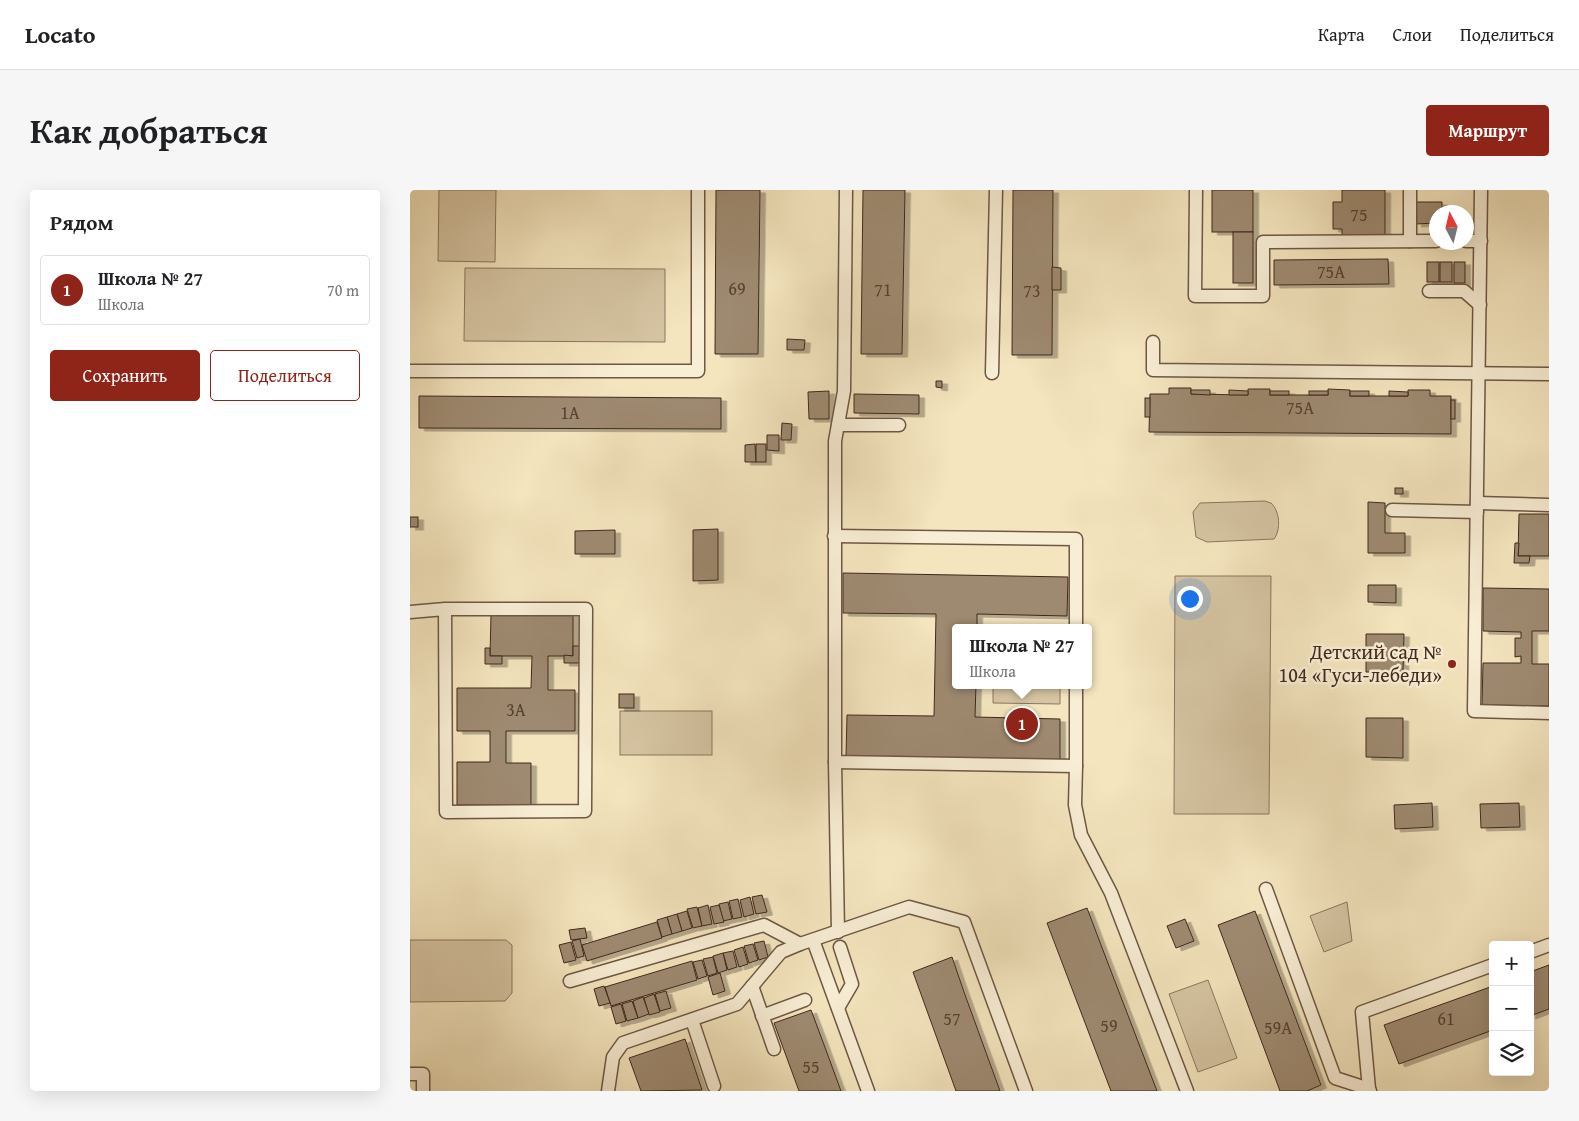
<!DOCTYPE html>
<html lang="ru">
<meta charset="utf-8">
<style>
body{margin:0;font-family:"Gentium Book Plus",serif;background:#f6f6f6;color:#202124}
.controls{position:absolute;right:15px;bottom:15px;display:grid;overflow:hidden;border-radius:5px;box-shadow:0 5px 20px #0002}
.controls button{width:45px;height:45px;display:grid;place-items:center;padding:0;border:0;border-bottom:1px solid #e0e0e0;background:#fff;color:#202124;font:25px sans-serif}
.compass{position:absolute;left:1019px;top:15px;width:45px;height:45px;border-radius:50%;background:#fff;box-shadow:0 5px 20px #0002;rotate:353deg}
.you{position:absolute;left:779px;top:408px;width:18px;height:18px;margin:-12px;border:4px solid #fff;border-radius:50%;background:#1a73e8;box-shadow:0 0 0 8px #1a73e833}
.badge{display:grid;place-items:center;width:32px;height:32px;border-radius:50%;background:#8f2418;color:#fff;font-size:16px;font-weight:700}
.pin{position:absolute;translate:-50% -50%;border:2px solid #fff;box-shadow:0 1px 5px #0006}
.popup{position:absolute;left:542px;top:434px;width:140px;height:65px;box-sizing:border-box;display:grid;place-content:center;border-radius:5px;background:#fff;filter:drop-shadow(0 1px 4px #0005);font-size:16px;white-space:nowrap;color:#757577}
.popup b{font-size:19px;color:#202124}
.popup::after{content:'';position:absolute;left:50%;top:100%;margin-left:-10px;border:10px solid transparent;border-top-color:#fff}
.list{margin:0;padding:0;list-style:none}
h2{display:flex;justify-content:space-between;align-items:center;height:65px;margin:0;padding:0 20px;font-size:21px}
h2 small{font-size:16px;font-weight:400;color:#757577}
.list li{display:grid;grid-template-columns:32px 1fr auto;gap:15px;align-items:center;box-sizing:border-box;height:70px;margin:0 10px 10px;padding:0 10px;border:1px solid #e0e0e0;border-radius:5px}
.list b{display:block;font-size:19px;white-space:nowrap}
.list p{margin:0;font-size:16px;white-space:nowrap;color:#757577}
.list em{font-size:16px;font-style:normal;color:#757577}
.actions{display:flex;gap:10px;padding:15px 20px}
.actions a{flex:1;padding:11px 0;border:1px solid #8f2418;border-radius:5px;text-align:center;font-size:18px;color:#8f2418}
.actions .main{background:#8f2418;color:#fff}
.icon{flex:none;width:28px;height:28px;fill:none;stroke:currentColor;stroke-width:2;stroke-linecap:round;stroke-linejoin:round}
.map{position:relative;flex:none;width:1139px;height:901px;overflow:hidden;border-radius:5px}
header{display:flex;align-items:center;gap:30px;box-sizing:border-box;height:70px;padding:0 25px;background:#fff;border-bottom:1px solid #e0e0e0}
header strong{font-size:24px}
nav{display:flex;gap:28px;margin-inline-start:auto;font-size:18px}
.intro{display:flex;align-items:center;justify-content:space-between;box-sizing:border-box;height:120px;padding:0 30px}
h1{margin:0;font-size:35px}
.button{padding:12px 22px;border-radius:5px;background:#8f2418;color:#fff;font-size:18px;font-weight:700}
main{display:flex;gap:30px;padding:0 30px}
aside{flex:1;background:#fff;border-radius:5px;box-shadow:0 5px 20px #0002}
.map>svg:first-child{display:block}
.green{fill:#d6c5a3;stroke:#8c7660}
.building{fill:#9e8a71;stroke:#41281d;filter:url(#shadow)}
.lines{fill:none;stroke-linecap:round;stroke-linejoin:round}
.lane-casing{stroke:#6e5745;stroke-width:15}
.lane{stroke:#f8eed5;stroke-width:12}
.poi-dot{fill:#8f2418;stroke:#f8eed5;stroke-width:2}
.labels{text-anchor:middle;stroke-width:5;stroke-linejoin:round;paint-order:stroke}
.number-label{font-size:18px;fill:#584032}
.poi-label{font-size:20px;fill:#41281d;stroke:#f8eed5;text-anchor:end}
</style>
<header>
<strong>Locato</strong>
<nav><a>Карта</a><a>Слои</a><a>Поделиться</a></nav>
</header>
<div class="intro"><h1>Как добраться</h1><a class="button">Маршрут</a></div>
<main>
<aside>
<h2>Рядом<small></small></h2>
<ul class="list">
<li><span class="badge">1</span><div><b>Школа № 27</b><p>Школа</p></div><em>70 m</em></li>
</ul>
<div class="actions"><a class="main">Сохранить</a><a>Поделиться</a></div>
</aside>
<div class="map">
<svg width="1139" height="901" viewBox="0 0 1139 901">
<defs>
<filter id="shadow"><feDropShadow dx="5.5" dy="3" stdDeviation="0" flood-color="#0004"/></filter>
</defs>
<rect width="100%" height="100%" fill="#f4e5be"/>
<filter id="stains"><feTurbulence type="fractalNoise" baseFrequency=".004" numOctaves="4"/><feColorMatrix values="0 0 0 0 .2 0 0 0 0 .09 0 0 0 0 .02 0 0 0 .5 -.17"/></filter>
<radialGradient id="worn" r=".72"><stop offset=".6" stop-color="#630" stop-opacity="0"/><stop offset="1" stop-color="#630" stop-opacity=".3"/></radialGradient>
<g class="green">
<polygon points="29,0 86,0 85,72 28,71"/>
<polygon points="55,78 255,79 255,152 54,151"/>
<path d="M855 311 861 313C870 321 871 340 864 349L797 352 786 347 783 322 790 313Z"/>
<polygon points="765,386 861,386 859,624 764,624"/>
<polygon points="583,495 650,495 650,514 583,513"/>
<rect x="210" y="521" width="92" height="44"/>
<polygon points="937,712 942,751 914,762 900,726"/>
<polygon points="0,750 96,750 102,755 102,803 95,811 0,812"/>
<polygon points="798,790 827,868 788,882 759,804"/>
</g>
<g class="building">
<polygon points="306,0 350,0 348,164 305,164"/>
<polygon points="453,0 495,0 492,164 451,164"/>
<polygon points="603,0 643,0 642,165 602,165"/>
<rect x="802" y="0" width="41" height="42"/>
<polygon points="932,0 975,0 975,46 932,46 932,39 923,39 923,12 932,12"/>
<polygon points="1006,12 1032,12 1032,22 1026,22 1026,33 1006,34"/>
<rect x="823" y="42" width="20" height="51"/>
<polygon points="978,69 979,94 864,95 864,70"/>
<rect x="1017" y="72" width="12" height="20"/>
<rect x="1030" y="72" width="12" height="20"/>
<rect x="1044" y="72" width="11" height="21"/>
<polygon points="642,77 651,78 651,100 642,100"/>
<polygon points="377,149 395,150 394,160 377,160"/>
<polygon points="526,191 532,191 532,198 526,197"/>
<polygon points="759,198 781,198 781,204 838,205 838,199 860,199 860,205 918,205 918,199 940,200 940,206 998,206 998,200 1020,200 1020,206 1041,206 1041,244 739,242 740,204 759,204"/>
<polygon points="781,200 800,200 800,205 781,204"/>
<polygon points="819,200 838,201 838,205 819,205"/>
<polygon points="419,201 419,229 399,229 398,202"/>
<rect x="860" y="201" width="19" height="4"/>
<rect x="899" y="201" width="19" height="4"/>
<rect x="940" y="201" width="19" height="5"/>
<polygon points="979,201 998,202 998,206 979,206"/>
<polygon points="444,204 509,205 509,224 444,223"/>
<polygon points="9,206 311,208 311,239 9,238"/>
<rect x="735" y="208" width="5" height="19"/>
<rect x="1041" y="210" width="4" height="19"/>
<polygon points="372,233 382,234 381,250 371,250"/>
<polygon points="357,245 369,245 369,261 357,260"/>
<polygon points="345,254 346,272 335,272 335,255"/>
<rect x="346" y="254" width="10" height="18"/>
<rect x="985" y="298" width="8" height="6"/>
<polygon points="958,312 975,313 975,343 995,343 995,363 958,363"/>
<polygon points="1109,324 1139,324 1139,366 1108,366"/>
<rect x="0" y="327" width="8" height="10"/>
<polygon points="308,339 308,390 283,391 283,340"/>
<polygon points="205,340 205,364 165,364 165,341"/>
<polygon points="1105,353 1109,353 1108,366 1120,366 1119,373 1104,373"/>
<polygon points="433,383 658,387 657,426 567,424 567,438 546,438 546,495 566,495 565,527 650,529 650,570 436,566 437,525 524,526 526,424 433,423"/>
<polygon points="958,395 986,395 986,413 958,412"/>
<polygon points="1073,398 1139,399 1139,441 1122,441 1122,474 1139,474 1139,516 1072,515 1073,473 1111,473 1111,466 1105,467 1105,448 1111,448 1111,442 1073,441"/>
<polygon points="81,424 163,424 163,466 138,466 138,500 165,500 165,541 96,541 96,573 121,573 121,615 47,615 47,572 80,572 80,541 47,541 47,498 121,498 122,466 80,466"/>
<polygon points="956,444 994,444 993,482 956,482"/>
<polygon points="163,456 172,456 171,473 154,473 154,465 163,466"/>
<polygon points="75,458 80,458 80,466 92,466 92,474 75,474"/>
<rect x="209" y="504" width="15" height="14"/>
<polygon points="956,528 993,528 993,568 956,567"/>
<polygon points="1022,613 1023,637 985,639 984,615"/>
<polygon points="1109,613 1110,637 1071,638 1070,614"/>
<polygon points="352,705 357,722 346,724 342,707"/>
<polygon points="340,707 344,724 334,727 330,710"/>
<polygon points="328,709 332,727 323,729 319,711"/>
<polygon points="318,712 322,729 313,731 309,714"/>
<polygon points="298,715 302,734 292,736 288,718"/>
<polygon points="309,715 314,732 304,734 300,717"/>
<polygon points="287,717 292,736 283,738 277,719"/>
<polygon points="677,718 691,755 747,901 701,901 637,733"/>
<polygon points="277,721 282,738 272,741 267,724"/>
<polygon points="845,721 911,895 897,901 870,901 808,735"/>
<polygon points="267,724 272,741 262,744 257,727"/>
<polygon points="257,727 262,744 252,747 247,730"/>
<polygon points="775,729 784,751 766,758 757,736"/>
<polygon points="247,732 252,748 177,771 172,755"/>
<polygon points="175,738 177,748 161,750 159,740"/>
<polygon points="170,749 174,766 167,768 162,751"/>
<polygon points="354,751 358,767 349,770 344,753"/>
<polygon points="161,752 166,770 154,773 149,755"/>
<polygon points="343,754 348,770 339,773 334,756"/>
<polygon points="333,757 338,774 329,777 324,760"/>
<polygon points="323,761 327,777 318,780 313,763"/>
<polygon points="313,763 317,780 308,783 303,766"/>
<polygon points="303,767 307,783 298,786 293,769"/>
<polygon points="542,767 554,802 590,901 546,901 503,782"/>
<polygon points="292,770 297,786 288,789 283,772"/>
<polygon points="282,771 287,790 201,816 195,797"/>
<polygon points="1139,775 1139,819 1120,826 1120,782"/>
<polygon points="310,783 315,801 303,805 298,787"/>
<polygon points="194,796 200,813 189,816 184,799"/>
<polygon points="1083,796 1083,840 989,874 974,835"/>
<polygon points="256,801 261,818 250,821 245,804"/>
<polygon points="244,804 250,822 239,825 234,808"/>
<polygon points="233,807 239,824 228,828 223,811"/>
<polygon points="222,811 228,828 217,831 212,814"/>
<polygon points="211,814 216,831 206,834 201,817"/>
<polygon points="401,820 413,852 431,901 389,901 364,833"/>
<polygon points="275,849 292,900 231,901 219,868"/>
</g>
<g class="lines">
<defs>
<g id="lane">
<polyline points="436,0 434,201 425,251 425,572 666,576 666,495"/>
<polyline points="786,0 785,106 853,106 853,52 1026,51"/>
<polyline points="1000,0 1000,51"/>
<polyline points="1071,0 1064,521 1139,523"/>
<polyline points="1056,51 1071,51"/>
<polyline points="1019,101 1054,101 1070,115"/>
<polyline points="743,152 743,180 1139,184"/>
<polyline points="0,181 288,181 288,0"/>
<polyline points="582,183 586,0"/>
<polyline points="428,235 489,235"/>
<polyline points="1067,313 1139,315"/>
<polyline points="982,320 1067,322"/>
<polyline points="424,346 666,349 666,438"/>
<polyline points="0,422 35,419 176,419 175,621 36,622 35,419"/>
<polyline points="425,572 428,742"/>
<polyline points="666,576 665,615 671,645 701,703 777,901"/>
<polyline points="856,699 925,888 959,899 960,901"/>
<polyline points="403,750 458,901"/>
<polyline points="1120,762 1139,755"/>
<polyline points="160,791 354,735 390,754"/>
<polyline points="342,796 364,859"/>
<polyline points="428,818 442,794 430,757"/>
<polyline points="352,826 395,810"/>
<polyline points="282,830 304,896"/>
<polyline points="0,884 13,884 13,901"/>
<polyline points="959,899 952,822 1083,775"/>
<polyline points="198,901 203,867 213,853 327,814 371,762 390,754 499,717 554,732 616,901"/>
</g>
</defs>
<use href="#lane" class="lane-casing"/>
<use href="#lane" class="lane"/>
</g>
<circle class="poi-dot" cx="1042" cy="474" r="5"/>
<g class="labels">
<g class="number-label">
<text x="949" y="31">75</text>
<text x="921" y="88">75А</text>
<text x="327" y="105">69</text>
<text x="473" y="106">71</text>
<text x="622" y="107">73</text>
<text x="890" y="224">75А</text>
<text x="160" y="229">1А</text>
<text x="106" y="526">3А</text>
<text x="542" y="835">57</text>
<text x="1036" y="835">61</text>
<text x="699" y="842">59</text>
<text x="868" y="844">59А</text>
<text x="401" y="883">55</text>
</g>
<g class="poi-label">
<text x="1032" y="469">Детский сад №<tspan x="1032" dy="23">104 «Гуси-лебеди»</tspan></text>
</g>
</g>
<rect width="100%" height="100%" filter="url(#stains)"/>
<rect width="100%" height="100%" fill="url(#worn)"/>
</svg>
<div class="controls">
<button>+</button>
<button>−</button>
<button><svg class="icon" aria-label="layers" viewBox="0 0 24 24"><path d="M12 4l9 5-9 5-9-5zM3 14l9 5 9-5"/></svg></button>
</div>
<svg class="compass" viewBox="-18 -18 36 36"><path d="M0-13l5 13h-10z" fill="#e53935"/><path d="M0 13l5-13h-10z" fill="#757577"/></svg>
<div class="you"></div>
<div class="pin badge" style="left:612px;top:534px">1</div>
<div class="popup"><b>Школа № 27</b>Школа</div>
</div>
</main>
